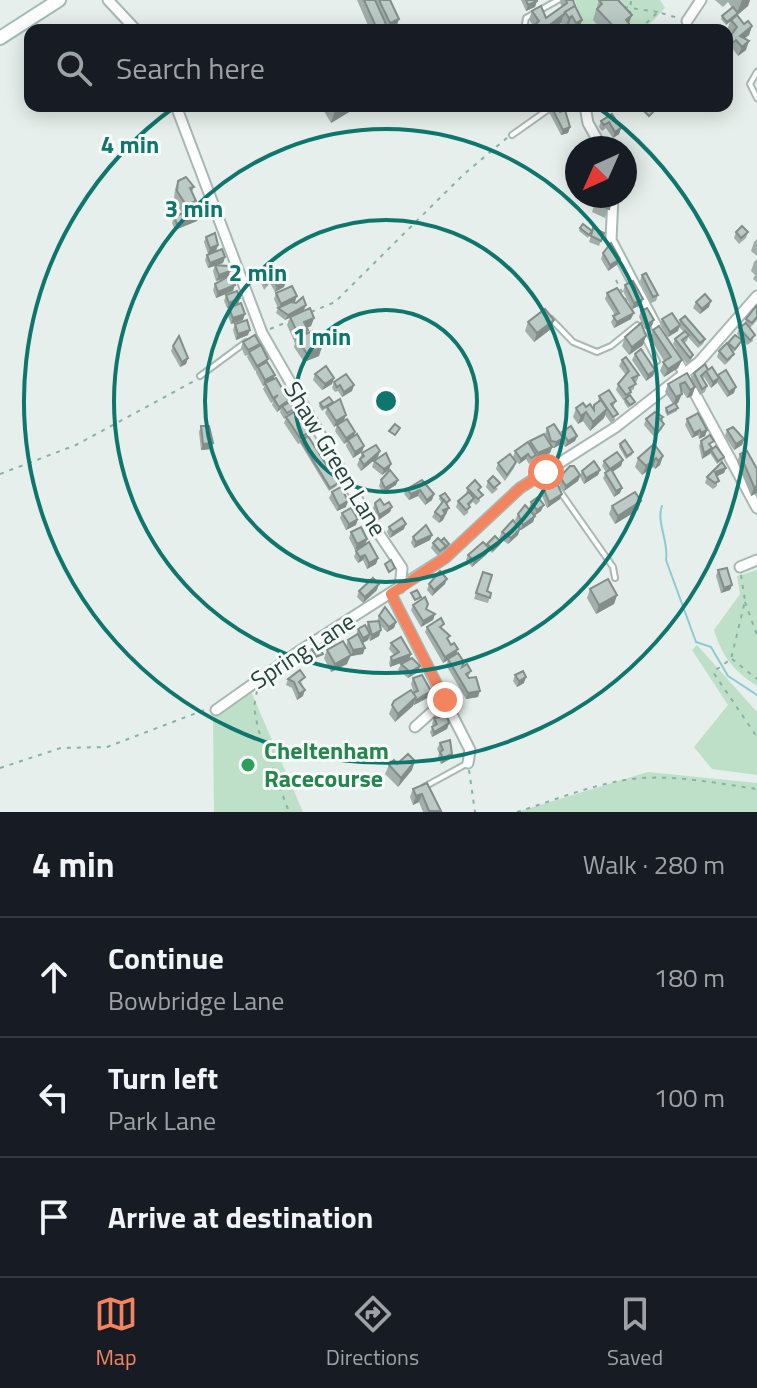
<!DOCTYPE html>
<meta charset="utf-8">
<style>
body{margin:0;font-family:"Titillium Web",sans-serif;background:#20242c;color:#f1f3f6}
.compass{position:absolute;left:565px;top:136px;width:72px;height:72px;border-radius:50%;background:#171b24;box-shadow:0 4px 20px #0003;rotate:225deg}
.stop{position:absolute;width:24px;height:24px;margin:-18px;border:6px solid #f4845f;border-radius:50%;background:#fff}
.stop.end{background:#f4845f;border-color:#fff;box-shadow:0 2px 8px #0008}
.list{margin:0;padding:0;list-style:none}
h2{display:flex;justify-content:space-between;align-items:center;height:104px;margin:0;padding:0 32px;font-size:34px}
h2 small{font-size:26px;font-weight:400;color:#9ea1a6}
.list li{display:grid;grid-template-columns:52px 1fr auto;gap:24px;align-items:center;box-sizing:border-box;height:120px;padding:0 32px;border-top:2px solid #363941}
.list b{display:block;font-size:30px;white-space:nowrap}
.list p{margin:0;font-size:26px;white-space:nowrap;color:#9ea1a6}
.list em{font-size:26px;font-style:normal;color:#9ea1a6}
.icon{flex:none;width:44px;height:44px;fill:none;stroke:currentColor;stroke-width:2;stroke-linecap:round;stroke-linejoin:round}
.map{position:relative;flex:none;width:757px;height:812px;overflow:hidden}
.search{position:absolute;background:#171b24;box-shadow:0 4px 20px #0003;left:24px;right:24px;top:24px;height:88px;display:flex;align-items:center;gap:20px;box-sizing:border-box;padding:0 28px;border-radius:16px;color:#9ea1a6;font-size:30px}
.sheet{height:464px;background:#171b24}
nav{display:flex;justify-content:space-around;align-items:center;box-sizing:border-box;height:112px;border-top:2px solid #363941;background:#171b24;font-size:22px;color:#9ea1a6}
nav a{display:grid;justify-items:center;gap:4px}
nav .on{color:#f4845f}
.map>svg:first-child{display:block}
.green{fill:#bfe0c8}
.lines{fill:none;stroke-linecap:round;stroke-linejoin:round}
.stream{stroke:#8ec9d4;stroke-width:2}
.service-casing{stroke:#a8b8b2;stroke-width:8}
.minor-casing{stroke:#a8b8b2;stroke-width:13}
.secondary-casing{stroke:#a4bbb3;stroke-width:16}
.path{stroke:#86b3a5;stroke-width:2;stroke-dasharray:4 6;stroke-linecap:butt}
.service{stroke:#fff;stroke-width:4}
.minor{stroke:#fff;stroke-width:9}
.secondary{stroke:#fff;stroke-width:12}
.wall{fill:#a1aea9}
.shaded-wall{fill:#838d89}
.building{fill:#bbcac4;stroke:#838d89;stroke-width:2}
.route{stroke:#f4845f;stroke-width:10}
.ring{fill:none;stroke:#0f766e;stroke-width:4}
.leisure-dot{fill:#2e9e5b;stroke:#f7fbf9;stroke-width:3}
.labels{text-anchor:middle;stroke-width:6;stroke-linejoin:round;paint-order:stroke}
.street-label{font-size:24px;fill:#24423a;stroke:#f7fbf9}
.leisure-label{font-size:24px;font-weight:bold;fill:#27864d;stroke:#f7fbf9;text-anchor:start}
.centre{fill:#0f766e;stroke:#f7fbf9;stroke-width:4}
.ring-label{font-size:24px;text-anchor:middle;font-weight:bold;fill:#0f766e;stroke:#f7fbf9;stroke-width:6;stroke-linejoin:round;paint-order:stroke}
</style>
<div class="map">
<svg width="757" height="812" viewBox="0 0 757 812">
<rect width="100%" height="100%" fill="#e6efeb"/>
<g class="green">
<polygon points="575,0 660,0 665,8 644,30 583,30"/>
<path d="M757 570V686C733 670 723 658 714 630L740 594 737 576Z"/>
<polygon points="697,645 757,712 757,775 712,769 694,747 728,705 692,650"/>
<polygon points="250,689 303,812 214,812 213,718"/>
<polygon points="648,772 757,783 757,812 517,812"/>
</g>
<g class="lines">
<path class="stream" d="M662 506C656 522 669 542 666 560L696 642 711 647 728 676 757 695"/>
<defs>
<g id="service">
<polyline points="524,29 526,18 558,0"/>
<polyline points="757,72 750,84 757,98"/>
<polyline points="512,135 553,106"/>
<polyline points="551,319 573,342 597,352 611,346 637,325 639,329"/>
<polyline points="644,336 657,361"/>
<polyline points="200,376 246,342"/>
<polyline points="559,490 613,567 615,578"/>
<polyline points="424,787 468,763"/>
</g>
<g id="minor">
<polyline points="108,0 136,30"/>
<polyline points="687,21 701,0"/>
<polyline points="176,106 262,333 367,516 402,568 400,588"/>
<polyline points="585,106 588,123 602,148"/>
<polyline points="613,196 611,240 661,335"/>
<polyline points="674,355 757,508"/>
<polyline points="740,567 757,560"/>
<polyline points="391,594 470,750 468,763"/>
<polyline points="216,710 298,652 445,558 520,488 616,427 699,362 757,296"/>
<polyline points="415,727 445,700"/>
</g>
<polyline id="secondary" points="0,38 59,0"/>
</defs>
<use href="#service" class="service-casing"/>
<use href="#minor" class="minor-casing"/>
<use href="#secondary" class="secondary-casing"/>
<g class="path">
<polyline points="624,7 658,12"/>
<polyline points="630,15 631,0"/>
<polyline points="629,30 629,21"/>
<polyline points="639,30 658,12 678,18"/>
<polyline points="616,280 630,308"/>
<polyline points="311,312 335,302 463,175 508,137"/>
<polyline points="270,329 290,321"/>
<polyline points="0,474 76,445 196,380"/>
<polyline points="741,575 745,601 731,659 713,672 757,737"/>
<polyline points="745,602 757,635"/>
<polyline points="732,659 757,679"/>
<polyline points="257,691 254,707 258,729 289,812"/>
<polyline points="0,768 61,748 107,747 207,709"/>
<polyline points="469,770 475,812"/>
<path d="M517 812C552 801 588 786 625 780 669 773 714 783 757 789"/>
</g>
<use href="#service" class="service"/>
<use href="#minor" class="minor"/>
<use href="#secondary" class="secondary"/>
</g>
<g class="wall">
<polygon points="357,0 390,0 396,28 390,30 386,30 385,28 384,30 370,30"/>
<polygon points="521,0 537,0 535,7 526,11"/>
<polygon points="562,0 573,0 575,7 582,20 579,30 569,30 568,27 564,29 561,23 533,26 529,19 532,11 546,18 562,7 560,3"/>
<polygon points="599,0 629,23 630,25 628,30 602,30 593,20"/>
<polygon points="715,0 750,0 748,6 737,15 744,24 752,26 749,35 745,38 746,50 738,56 732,48 729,51 727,49 727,35 731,35 732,33 728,28 730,21 726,25 721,19 722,16 732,8 728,2 723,7"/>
<polygon points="321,106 359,106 331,123"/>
<polygon points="501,106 514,106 507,111 503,110"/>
<polygon points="552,106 560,112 570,127 568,133 561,135 549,112"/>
<polygon points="612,114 621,128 619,134 613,138 606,128 602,131 599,127 601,121"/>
<polygon points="178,181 194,187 192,192 196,201 193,208 199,215 197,221 175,230 172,223 174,217 182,213 174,200 175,189"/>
<polygon points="586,196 612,196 605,218 592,212 594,206 584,203"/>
<polygon points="580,228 592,231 588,238 579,231"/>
<polygon points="593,228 604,233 599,246 589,242"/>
<polygon points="736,232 748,232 746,238 739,244 734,238"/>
<polygon points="206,237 218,245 216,251 208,254 204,242"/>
<polygon points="757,239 757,256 751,251 754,242"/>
<polygon points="603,253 620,259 618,264 608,271 601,259"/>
<polygon points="207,255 225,257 223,263 215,265 230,271 228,277 233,291 216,298 213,290 215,284 227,277 216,281 213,271 215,266 208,268 205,260"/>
<polygon points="757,259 757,282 753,279 755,275 751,271 754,262"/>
<polygon points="261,272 286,281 284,287 275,292 270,283 264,290 259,278"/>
<polygon points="642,275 658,295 656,301 651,303 640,281"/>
<polygon points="625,285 641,305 632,309 623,291"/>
<polygon points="276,293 295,302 294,302 314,318 311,326 307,328 307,334 319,356 304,362 294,347 295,343 287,325 290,318 285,320 276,313 278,308 274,299"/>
<polygon points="607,293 631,319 614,328 611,322 615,315 605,299"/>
<polygon points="226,295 240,298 238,304 227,308 224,301"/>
<polygon points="696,302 709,307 700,314 693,308"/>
<polygon points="757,305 757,320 750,328 753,341 747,345 737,334 739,328 744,325 746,319"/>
<polygon points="229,308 243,320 231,324 227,313"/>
<polygon points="641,311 652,326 645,329 639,317"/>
<polygon points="662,319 679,324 680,320 705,339 703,344 698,348 688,337 687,341 684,343 693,355 691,361 687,364 673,344 675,339 684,332 679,327 678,331 668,337 660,325"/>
<polygon points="554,320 551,329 534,342 525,331 528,322"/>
<polygon points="235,324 248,335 236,340 233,330"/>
<polygon points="653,330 682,360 678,368 664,377 660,371 664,361 650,338"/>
<polygon points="625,337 643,345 629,355 622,346"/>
<polygon points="742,340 739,346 733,353 731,359 725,365 717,357 719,351 727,343"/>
<polygon points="243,342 260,344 259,347 268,359 267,362 275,375 273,379 289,400 288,403 294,409 293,413 308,436 337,486 329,491 300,443 298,444 284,423 286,418 284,419 280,412 281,409 277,412 272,405 273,402 271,403 263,389 265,385 263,386 256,373 256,370 255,371 247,357 248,355 245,356 241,347"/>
<polygon points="173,346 188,358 186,364 180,367 171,351"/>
<polygon points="635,354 655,370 653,376 646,381 632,360"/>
<polygon points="622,360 639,375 637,381 635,382 634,389 631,391 629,396 635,402 634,404 628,408 624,402 625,400 624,401 616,390 618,384 626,375 619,366"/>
<polygon points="708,370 718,376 718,375 734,393 727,397 717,382 711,388 704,377 702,379 707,386 705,392 700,395 691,379 694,373"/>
<polygon points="687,373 695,387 692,396 687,398 682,391 678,403 676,404 677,411 667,416 665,411 666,408 673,404 665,392 668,384"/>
<polygon points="315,374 334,378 332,384 322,390 313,380"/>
<polygon points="334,382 354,385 352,391 342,397 338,391 335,392 332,388"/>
<polygon points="599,396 616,401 613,407 615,420 611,423 605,415 604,418 590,431 583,421 578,424 573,417 576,408 586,407 593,408 594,405 598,403"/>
<polygon points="333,402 332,405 346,415 344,420 334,427 325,413 327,408 322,411 319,406 320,403"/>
<polygon points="663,417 662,429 655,438 644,425 646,419"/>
<polygon points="687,419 707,430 705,436 699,439 698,435 692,438 685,425"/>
<polygon points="337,425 355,432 354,436 364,446 362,452 353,458 346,446 347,441 344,444 335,431"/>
<polygon points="201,426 211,449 201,450 199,432"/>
<polygon points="547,428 561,435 562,432 577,436 575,441 565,447 562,441 561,444 554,448 552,448 550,453 536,459 535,458 534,460 529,464 526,459 519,464 513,457 515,451 529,444 530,441 546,437 545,434"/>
<polygon points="727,430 744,439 742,445 734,450 725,436"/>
<polygon points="701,441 711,446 711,450 724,457 723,460 717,464 710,453 702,459 699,446"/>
<polygon points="620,444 633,452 632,455 626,459 619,447"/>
<polygon points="654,444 660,465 655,469 653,467 642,475 635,467 638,458"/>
<polygon points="362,453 378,457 361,471 357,465"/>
<polygon points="740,454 757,493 751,496 737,462"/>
<polygon points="623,460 621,466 612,472 622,488 620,493 614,497 603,478 606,472 602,466 604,461"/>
<polygon points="374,461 389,470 382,475 372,467"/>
<polygon points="516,462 514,468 505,481 496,469 498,463"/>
<polygon points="726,468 724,473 717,476 717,486 713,489 705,483 707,477"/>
<polygon points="600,470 598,475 584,484 580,477 578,481 564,491 558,483 560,477 580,475 582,471"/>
<polygon points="381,480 398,480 396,485 383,493 379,486"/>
<polygon points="422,480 434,494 432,500 425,505 418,496 409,500 404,494 407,489"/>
<polygon points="488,481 498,489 492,494 486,487"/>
<polygon points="548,481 562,494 560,499 547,508 542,496 544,490 547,488 546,487"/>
<polygon points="467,488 479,492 480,501 476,505 473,502 469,506 468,513 464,516 456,507 458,501 466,494"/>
<polygon points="332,492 346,507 337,511 329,498"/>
<polygon points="440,496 449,503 446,504 447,514 445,514 443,520 439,523 432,517 435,512 442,503 439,499"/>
<polygon points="641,501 638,510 615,524 609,514 612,506"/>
<polygon points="531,502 541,511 534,516 529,508"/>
<polygon points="375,503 392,507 390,512 377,521 373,508"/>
<polygon points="342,513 356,525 346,530 340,518"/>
<polygon points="518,514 535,516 533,522 521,530 520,529 518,535 508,544 499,538 502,532 520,529 515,520"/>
<polygon points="389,527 404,529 390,538 387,532"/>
<polygon points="351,532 367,539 365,545 355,550 349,538"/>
<polygon points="432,535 430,540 414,548 411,543 413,537"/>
<polygon points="441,541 448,547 438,556 431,548 433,543"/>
<polygon points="501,542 500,545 492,553 488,549 487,554 472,567 466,560 468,555 487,546 487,544"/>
<polygon points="356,551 378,558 376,564 367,569 363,560 358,563 354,557"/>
<polygon points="718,570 732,585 730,590 721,593 716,576"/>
<polygon points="483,572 487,591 491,593 488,603 474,599"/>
<polygon points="429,584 445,584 432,596 427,590"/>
<polygon points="590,589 617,595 614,604 596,614 587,598"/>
<polygon points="377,590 363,603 357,597 359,591"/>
<polygon points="413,605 435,614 433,620 421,627 411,610"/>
<polygon points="379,616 396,622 394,628 387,632 380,625 379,636 370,641 369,638 368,640 363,643 363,654 351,656 346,647 347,664 331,672 324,658 327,650 346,646 348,640 356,635 358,629 366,628 368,622 377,621"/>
<polygon points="427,627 443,629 462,667 471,671 468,677 478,697 466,699 446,665 448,660 443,663 425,632"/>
<polygon points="391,643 411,654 409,659 420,666 418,672 408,678 398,670 401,664 405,661 390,667 389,663 391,657 394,655 389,649"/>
<polygon points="515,675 524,683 517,687 513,681"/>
<polygon points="413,678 431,691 429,697 414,705 413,704 395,722 389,714 394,701 414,693 411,684"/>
<polygon points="288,679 303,683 301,684 303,696 297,700 292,688 286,685"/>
<polygon points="434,718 449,723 447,729 432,737 430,732 433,726 432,724"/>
<polygon points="440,743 452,754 450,759 441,764 438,758 439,753 437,749"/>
<polygon points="397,764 412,770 398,787 385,774 389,765"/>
<polygon points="427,783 441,811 441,812 423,812 419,802 413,805 410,797 413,789"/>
</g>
<g class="shaded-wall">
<polygon points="742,0 750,0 748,6 726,25 727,22 737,13"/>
<polygon points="537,1 535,7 526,11 528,5"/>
<polygon points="564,14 561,23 552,30 543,30"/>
<polygon points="632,15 628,26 630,25 628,30 616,30"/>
<polygon points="572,16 568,27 564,29 569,18"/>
<polygon points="399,19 396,28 387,30 390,23"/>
<polygon points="582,20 579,30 574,30 576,23"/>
<polygon points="386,24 384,30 376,30 377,29"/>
<polygon points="752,26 749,35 737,44 740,36"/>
<polygon points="749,41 746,50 738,56 742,47"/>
<polygon points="344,106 359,106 331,123 335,111"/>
<polygon points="570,127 568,133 561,135 563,130"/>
<polygon points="621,128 619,134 613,138 615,132"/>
<polygon points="196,201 193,210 183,214 186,205"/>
<polygon points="199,215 197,221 175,230 177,224"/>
<polygon points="218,245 216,251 208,254 210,248"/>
<polygon points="225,257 223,263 208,268 210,263"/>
<polygon points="620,259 618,264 608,271 610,265"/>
<polygon points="230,271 228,277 216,281 219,275"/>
<polygon points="286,281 284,287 275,292 277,286"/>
<polygon points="235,285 233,291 216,298 218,292"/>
<polygon points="297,296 295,302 279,310 281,304"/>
<polygon points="240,298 238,304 227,308 229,303"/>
<polygon points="643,299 641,305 632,309 634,303"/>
<polygon points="711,301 709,307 700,314 702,309"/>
<polygon points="306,305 304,310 285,320 288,315"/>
<polygon points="634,313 631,319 614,328 617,322"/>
<polygon points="245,314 243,320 231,324 233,318"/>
<polygon points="314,318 311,326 301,330 304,322"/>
<polygon points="554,320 551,329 534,342 537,333"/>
<polygon points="654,320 652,326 645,329 647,324"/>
<polygon points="680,325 678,331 668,337 670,332"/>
<polygon points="250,330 248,335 236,340 238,334"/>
<polygon points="308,330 305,338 297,338 294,343 298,334"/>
<polygon points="646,336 643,345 629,355 632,347"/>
<polygon points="322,347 319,356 304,362 307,354"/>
<polygon points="188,358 186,364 180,367 182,362"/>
<polygon points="682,360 678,368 664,377 668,369"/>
<polygon points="655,370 653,376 646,381 648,375"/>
<polygon points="275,375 273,381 263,386 265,380"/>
<polygon points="334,378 332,384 322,390 325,384"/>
<polygon points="719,378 717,383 711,388 713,382"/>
<polygon points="354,385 352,391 342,397 344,392"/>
<polygon points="695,387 692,396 687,398 690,390"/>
<polygon points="736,387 734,393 727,397 729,392"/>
<polygon points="682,394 678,403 673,405 676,397"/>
<polygon points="289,400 287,406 282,406 281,409 277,412 279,407"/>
<polygon points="607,409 604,418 590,431 593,422"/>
<polygon points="586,412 583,421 578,424 581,416"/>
<polygon points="346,415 344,420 334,427 336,421"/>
<polygon points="700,430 698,435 692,438 694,433"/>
<polygon points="707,430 705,436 699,439 701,433"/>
<polygon points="355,432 353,438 344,444 346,438"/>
<polygon points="577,436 575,441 565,447 568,441"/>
<polygon points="563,438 561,444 554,448 556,442"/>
<polygon points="744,439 742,445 734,450 736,444"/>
<polygon points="213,443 211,449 201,450 203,444"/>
<polygon points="364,446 362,452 353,458 355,452"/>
<polygon points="552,447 550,453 536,459 538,453"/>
<polygon points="712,448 710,454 702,459 704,453"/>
<polygon points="380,451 378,457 361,471 364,465"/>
<polygon points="528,454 526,459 519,464 521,459"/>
<polygon points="663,456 660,465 655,469 658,461"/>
<polygon points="656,458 653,467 642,475 646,466"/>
<polygon points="623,460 621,466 608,475 610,469"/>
<polygon points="391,464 389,470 382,475 384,469"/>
<polygon points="726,468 724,473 713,478 715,472"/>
<polygon points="600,470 598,475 584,484 586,478"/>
<polygon points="580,475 578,481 564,491 566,486"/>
<polygon points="398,480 396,485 383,493 385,488"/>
<polygon points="757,486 757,493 751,496 754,487"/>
<polygon points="622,488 620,493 614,497 616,491"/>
<polygon points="420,490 418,496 409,500 411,494"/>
<polygon points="434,494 432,500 425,505 427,500"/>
<polygon points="562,494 560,499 547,508 549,502"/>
<polygon points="348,501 346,507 337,511 339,506"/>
<polygon points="641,501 638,510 615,524 618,516"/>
<polygon points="544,505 541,511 534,516 537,510"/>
<polygon points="392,507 390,512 377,521 379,515"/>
<polygon points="449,508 443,520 439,523 443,510"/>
<polygon points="535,516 533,522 521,530 523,525"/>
<polygon points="358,519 356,525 346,530 349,524"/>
<polygon points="406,524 404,529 390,538 393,532"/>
<polygon points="520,529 518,535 508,544 511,538"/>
<polygon points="432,535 430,540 414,548 416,542"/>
<polygon points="367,539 365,545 355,550 357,544"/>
<polygon points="489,548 487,554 472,567 474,561"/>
<polygon points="365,555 363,560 358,563 360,557"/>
<polygon points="378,558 376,564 367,569 369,563"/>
<polygon points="447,579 445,584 432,596 434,590"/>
<polygon points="379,584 377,590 363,603 365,597"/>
<polygon points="732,585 730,590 721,593 724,588"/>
<polygon points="617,595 614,604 596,614 599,605"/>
<polygon points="435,614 433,620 421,627 423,621"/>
<polygon points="396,622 394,628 387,632 389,627"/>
<polygon points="381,630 379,636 370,641 372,635"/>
<polygon points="370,634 368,640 361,644 363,638"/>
<polygon points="365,648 363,654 351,656 353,650"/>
<polygon points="458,649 456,655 443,663 445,657"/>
<polygon points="411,654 409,660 390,667 392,661"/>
<polygon points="351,655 347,664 331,672 335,664"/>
<polygon points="420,666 418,672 408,678 410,672"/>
<polygon points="526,677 524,683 517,687 519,681"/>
<polygon points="305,690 303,696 297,700 299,694"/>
<polygon points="431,691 429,697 414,705 416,700"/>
<polygon points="480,691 478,697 466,699 468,693"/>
<polygon points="416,697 413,706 395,722 398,714"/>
<polygon points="449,723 447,729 432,737 434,732"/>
<polygon points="452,754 450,759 441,764 443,758"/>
<polygon points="415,761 412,770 398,787 401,778"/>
<polygon points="422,794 419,802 413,805 416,796"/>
</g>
<g class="building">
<polygon points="364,0 375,0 386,24 377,29"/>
<polygon points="379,0 390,0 399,19 390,23"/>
<polygon points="526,0 537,0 537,1 528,5"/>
<polygon points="566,0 573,0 575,6 565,12 564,14 543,30 529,30 539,21 532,11 541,6 546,18 567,3"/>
<polygon points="599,0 618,0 632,15 626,20 630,25 616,29 597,9 602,4"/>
<polygon points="575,6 582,20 576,23 572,16 569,18 565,12"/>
<polygon points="733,7 738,13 727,22 722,16"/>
<polygon points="737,15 744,24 748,21 752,26 740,36 749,41 742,47 736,40 732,43 727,37 727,35 731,35 737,27 731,20"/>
<polygon points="332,106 344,106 335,111"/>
<polygon points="551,106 558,106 560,112 565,110 570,127 563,130"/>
<polygon points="649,106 654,111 649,116 644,111"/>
<polygon points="612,114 621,128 615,132 609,122 604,125 601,121"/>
<polygon points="186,177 194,187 190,188 196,201 186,205 177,191 178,181"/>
<polygon points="592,196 612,196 609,209 595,203 597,197"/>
<polygon points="196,207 199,215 177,224 174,217"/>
<polygon points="583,224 592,231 589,235 580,228"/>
<polygon points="742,226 748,232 741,238 736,232"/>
<polygon points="593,228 604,233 601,241 591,236"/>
<polygon points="215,233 218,245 210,248 206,237"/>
<polygon points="611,243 620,259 610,265 603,253"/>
<polygon points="222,249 225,257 210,263 207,255"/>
<polygon points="215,265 228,266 230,271 219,275"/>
<polygon points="268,268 277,270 286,281 277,286 272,277 266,284 261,272"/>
<polygon points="646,273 658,295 653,297 642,275"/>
<polygon points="231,275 235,285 218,292 215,284"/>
<polygon points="633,281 643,299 634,303 625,285"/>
<polygon points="292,286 297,296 281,304 276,293"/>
<polygon points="617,288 634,313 617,322 613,316 619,313 607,293"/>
<polygon points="237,291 240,298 229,303 226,295"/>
<polygon points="705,294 711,301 702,309 696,302"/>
<polygon points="303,297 306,305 288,315 278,308 291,302 296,303"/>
<polygon points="241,303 245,314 233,318 229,308"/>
<polygon points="757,305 757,317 752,323 746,319"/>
<polygon points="310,308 314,318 304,322 308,330 298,334 290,317"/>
<polygon points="647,308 654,320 647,324 641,311"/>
<polygon points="545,309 554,320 537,333 528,322"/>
<polygon points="672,313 680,325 670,332 662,319"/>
<polygon points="685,316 705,339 700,343 680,320"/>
<polygon points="247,320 250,330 238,334 235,324"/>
<polygon points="641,323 646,336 632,347 625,337"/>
<polygon points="746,323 755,335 750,340 739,328"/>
<polygon points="659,326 682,360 668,369 663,362 671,357 653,330"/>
<polygon points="312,331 312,344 319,341 322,347 307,354 297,338"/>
<polygon points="685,331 689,335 682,340 693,355 690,358 675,339"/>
<polygon points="255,335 260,344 248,350 243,342"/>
<polygon points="735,335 742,340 735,349 728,343"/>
<polygon points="179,336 188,358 182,362 173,346"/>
<polygon points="727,343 734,354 727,360 719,351"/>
<polygon points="261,345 268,359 257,366 249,352"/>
<polygon points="641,349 655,370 648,375 635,354"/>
<polygon points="626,357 639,375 632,378 636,384 629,388 631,392 626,395 618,384 629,371 622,360"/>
<polygon points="267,362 275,375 265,380 258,367"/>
<polygon points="705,364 708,370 712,367 719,378 713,382 706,371 701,376 707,386 702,389 694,373"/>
<polygon points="326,366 334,378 325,384 315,374"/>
<polygon points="726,370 736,387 729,392 718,375"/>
<polygon points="687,373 695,387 690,390 685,382 680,384 682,394 676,397 668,384"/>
<polygon points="346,374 354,385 344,392 340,385 337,387 334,382"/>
<polygon points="276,378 289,400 279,407 274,399 278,395 273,398 265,383"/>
<polygon points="609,390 616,401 611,404 618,414 613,417 599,396"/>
<polygon points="630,395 635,402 630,405 625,399"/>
<polygon points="329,397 333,402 323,408 320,403"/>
<polygon points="340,399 346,415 336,421 327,407"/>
<polygon points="601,400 607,409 593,422 586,412 581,416 576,408 583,403 586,407 590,404 594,410 594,405"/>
<polygon points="290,402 294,409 287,413 282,406"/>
<polygon points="675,403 678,408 668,413 666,408"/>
<polygon points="296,411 309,432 300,438 286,417"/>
<polygon points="655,412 663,417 660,419 664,424 657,433 646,419"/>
<polygon points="698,413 707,430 701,433 700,430 694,433 687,419"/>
<polygon points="347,419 355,432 346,438 337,425"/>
<polygon points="395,424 400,428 395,435 389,431"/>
<polygon points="554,424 563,438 556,442 551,441 547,428"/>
<polygon points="201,426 209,426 213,443 203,444"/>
<polygon points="571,426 577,436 568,441 562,432"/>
<polygon points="733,427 744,439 736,444 727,430"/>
<polygon points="357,434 364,446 355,452 348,440"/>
<polygon points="544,434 552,447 538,453 530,441"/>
<polygon points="710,435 714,441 709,444 712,448 704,453 701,441"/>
<polygon points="308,436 338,483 330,488 301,441"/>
<polygon points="625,440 633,452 627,456 620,444"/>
<polygon points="528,442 536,455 531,458 528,454 521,459 515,451"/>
<polygon points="654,444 663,456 658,461 656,458 646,466 638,458"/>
<polygon points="376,445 380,451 364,465 360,459 364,456 362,453"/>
<polygon points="716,446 724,457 718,461 711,450"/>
<polygon points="747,451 757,469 757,486 754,487 740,454"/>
<polygon points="617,452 623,460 610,469 604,461"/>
<polygon points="386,453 391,464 384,469 374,461"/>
<polygon points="510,454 516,462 507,475 498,463"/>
<polygon points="594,461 600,470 586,478 582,471"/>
<polygon points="722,462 726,468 715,472 719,481 715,483 707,477"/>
<polygon points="570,466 574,466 580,475 566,486 560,477"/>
<polygon points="611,469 622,488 616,491 605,473"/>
<polygon points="390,470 398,480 385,488 381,480"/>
<polygon points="493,476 500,483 494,488 488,481"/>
<polygon points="554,477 562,494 549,502 544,490 551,486 548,481"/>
<polygon points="422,480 434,494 427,500 420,490 411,494 407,489"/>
<polygon points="475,480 481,487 478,490 483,495 478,499 467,488"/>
<polygon points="341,487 348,501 339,506 332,492"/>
<polygon points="469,492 474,498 468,504 470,507 466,510 458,501"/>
<polygon points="635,492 641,501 618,516 612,506"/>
<polygon points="445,493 450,500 446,503 440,496"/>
<polygon points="538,497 544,505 537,510 531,502"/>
<polygon points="380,499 384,505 389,502 392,507 379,515 375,503"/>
<polygon points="444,500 449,508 443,510 445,514 441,517 435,512"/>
<polygon points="525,505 535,516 523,525 518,514"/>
<polygon points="351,508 358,519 349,524 342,513"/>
<polygon points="402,518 406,524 393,532 389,527"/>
<polygon points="513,520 520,529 511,538 502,532"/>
<polygon points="426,525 432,535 416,542 413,537"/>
<polygon points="361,527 367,539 357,544 351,532"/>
<polygon points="495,536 501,542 493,550 487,544"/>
<polygon points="438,538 446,546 440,551 433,543"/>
<polygon points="444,538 449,544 444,549 446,546 441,541"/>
<polygon points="369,542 378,558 369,563 365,555 360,557 356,551"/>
<polygon points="483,542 489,548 474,561 468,555"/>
<polygon points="391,560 395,568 389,572 385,564"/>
<polygon points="727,568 732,585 724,588 718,570"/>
<polygon points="440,571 447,579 434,590 429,584"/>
<polygon points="483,572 492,575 487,591 491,593 490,598 476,593"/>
<polygon points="373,578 379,584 365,597 359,591"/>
<polygon points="608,579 617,595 599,605 590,589"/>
<polygon points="417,590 421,597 415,600 411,593"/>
<polygon points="425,597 428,604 426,609 435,614 423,621 413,605"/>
<polygon points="385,607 396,622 389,627 379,616"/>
<polygon points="441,618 444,624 440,627 450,636 447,638 451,645 454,643 458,649 445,657 427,627"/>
<polygon points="379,621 381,630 372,635 368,622"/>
<polygon points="365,625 370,634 363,638 358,629"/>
<polygon points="358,634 365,648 353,650 348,640"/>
<polygon points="401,637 411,654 392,661 391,657 399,652 391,643"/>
<polygon points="343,641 351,655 335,664 327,650"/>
<polygon points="318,646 323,654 316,657 312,649"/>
<polygon points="458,653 464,662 462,667 467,664 471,671 466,674 469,678 476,677 480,691 468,693 448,659"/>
<polygon points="412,658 420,666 410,672 401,664"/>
<polygon points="300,670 305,677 299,682 305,690 299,694 294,682 288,679"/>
<polygon points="523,671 526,677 519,681 515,675"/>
<polygon points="422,675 431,691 416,700 413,693 418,691 413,678"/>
<polygon points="411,690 416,697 398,714 392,705 394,701"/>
<polygon points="447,716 449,723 434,732 432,727 437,724 434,718"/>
<polygon points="450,740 452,754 443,758 440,752 443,750 440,743"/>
<polygon points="408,754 415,761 401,778 389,765 394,760 397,764"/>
<polygon points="427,783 441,811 429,811 422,794 416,796 413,789"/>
</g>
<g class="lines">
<polyline class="route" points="445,700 391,594 445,558 520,488 546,472"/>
</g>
<g class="ring">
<circle cx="386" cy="401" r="91"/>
<circle cx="386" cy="401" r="181"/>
<circle cx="386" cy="401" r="272"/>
<path d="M596 106A362 362 0 1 1 176 106"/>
</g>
<circle class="leisure-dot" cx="248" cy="765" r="8"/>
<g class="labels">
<g class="street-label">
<text transform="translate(335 459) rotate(59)" y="8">Shaw Green Lane</text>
<text transform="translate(303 651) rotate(-33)" y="8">Spring Lane</text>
</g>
<g class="leisure-label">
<text x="264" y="759">Cheltenham<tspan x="264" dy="28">Racecourse</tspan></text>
</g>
</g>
<circle cx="386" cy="401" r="12" class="centre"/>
<g class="ring-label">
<text x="130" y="153">4 min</text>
<text x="194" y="217">3 min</text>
<text x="258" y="281">2 min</text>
<text x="322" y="345">1 min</text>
</g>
</svg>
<svg class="compass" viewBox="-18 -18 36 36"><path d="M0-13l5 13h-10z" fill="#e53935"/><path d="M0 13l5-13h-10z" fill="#9ea1a6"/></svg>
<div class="stop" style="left:546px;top:472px"></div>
<div class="stop end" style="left:445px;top:700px"></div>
<div class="search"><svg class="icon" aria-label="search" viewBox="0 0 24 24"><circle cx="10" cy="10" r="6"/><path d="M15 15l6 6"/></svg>Search here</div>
</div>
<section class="sheet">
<h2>4 min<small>Walk · 280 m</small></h2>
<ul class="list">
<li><svg class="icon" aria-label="ahead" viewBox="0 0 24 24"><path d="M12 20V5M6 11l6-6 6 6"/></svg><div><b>Continue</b><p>Bowbridge Lane</p></div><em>180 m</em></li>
<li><svg class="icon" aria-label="left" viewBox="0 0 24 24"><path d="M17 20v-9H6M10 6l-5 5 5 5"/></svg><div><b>Turn left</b><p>Park Lane</p></div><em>100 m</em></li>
<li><svg class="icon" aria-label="arrive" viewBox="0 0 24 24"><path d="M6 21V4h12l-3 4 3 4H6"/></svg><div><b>Arrive at destination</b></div></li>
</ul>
</section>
<nav>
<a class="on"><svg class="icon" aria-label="map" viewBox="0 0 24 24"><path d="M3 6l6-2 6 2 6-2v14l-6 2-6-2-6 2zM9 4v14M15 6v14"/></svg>Map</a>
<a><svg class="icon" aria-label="directions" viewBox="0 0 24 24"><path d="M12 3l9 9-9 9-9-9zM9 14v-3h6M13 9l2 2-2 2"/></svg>Directions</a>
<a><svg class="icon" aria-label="saved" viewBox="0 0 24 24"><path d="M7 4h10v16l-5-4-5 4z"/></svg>Saved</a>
</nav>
